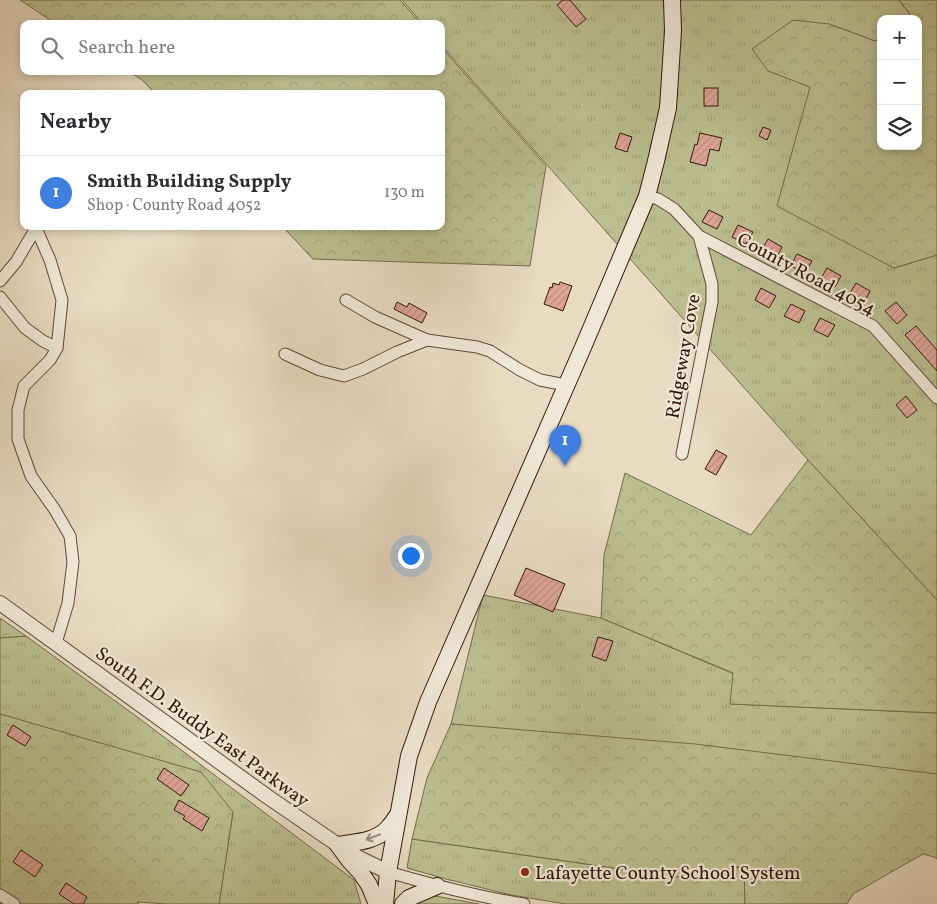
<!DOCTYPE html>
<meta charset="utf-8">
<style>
body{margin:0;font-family:Vollkorn,serif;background:#f2f2f3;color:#2b2b33}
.controls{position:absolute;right:15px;top:15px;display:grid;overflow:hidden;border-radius:10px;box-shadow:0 2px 8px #0003}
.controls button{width:45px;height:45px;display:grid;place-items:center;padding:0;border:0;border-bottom:1px solid #e1e1e2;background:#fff;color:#2b2b33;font:25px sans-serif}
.you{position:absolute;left:410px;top:555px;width:18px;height:18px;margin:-12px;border:4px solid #fff;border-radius:50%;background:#1a73e8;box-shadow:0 0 0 8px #1a73e833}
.badge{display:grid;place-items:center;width:32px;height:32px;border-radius:50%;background:#0f766e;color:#fff;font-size:16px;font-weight:700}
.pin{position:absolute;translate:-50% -41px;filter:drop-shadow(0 1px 2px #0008)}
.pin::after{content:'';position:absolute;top:26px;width:18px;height:15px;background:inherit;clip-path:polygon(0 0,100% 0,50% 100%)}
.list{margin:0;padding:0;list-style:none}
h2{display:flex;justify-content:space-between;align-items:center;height:65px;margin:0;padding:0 20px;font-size:21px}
h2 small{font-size:16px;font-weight:400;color:#7c7c81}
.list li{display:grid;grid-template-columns:32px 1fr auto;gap:15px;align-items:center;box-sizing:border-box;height:75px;padding:0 20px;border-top:1px solid #e1e1e2}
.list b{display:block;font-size:19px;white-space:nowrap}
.list p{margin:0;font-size:16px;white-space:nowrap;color:#7c7c81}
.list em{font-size:16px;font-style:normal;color:#7c7c81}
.icon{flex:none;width:28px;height:28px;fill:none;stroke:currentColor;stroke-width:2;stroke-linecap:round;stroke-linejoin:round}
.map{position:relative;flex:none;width:937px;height:904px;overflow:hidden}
.search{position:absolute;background:#fff;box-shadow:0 2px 8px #0003;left:20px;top:20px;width:425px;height:55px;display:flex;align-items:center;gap:12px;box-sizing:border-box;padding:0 18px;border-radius:10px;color:#7c7c81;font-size:19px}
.panel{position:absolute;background:#fff;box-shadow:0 2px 8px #0003;left:20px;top:90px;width:425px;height:140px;border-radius:10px}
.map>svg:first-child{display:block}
.grass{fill:url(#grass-tufts);stroke:#766a4a}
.forest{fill:url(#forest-crowns);stroke:#766a4a}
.building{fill:url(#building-hatch);stroke:#311706}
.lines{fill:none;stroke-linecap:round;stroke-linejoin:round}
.minor-casing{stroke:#5f4835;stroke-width:13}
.tertiary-casing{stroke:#5f4835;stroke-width:16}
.secondary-casing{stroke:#311706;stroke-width:18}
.minor{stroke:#f0e8d7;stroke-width:11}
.tertiary{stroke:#f0e8d7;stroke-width:14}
.secondary{stroke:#f0e8d7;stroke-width:16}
.oneway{stroke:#9a8a79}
.poi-dot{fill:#8f2418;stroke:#f0e8d7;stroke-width:2}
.labels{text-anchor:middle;stroke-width:4.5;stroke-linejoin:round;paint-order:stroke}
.street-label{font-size:19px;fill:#311706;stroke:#f0e8d7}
.poi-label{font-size:19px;fill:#311706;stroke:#f0e8d7;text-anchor:start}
</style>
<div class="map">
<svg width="937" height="904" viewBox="0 0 937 904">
<defs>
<pattern id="grass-tufts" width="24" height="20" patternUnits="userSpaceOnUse" patternTransform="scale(1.25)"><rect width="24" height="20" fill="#bbbe8f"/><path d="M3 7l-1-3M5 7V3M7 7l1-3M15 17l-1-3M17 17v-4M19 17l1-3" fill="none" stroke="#a1a37a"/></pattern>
<pattern id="forest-crowns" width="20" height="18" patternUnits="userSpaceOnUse" patternTransform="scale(1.25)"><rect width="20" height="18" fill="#bbbe8f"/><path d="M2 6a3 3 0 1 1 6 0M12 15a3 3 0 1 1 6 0" fill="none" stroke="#a1a37a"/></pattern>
<pattern id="building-hatch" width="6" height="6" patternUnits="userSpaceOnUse" patternTransform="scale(1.25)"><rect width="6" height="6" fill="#dea59a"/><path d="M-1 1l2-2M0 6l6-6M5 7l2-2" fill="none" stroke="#bf8d83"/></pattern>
</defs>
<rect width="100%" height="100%" fill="#e8dbc2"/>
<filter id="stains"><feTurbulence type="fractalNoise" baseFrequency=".004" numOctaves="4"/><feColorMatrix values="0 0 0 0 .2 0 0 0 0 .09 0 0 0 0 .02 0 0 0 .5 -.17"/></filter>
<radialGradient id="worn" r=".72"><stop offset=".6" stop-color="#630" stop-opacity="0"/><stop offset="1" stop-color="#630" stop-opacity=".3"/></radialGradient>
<g class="grass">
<polygon points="402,0 899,0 914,19 881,19 881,38 875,41 829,24 800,79 810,87 894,268 937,255 937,600 808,460 441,45 441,24 423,24"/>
<polygon points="483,595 601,618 734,674 731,704 937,713 937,776 451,724"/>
<polygon points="26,636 140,719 354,880 361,904 219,904 233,812 0,714 0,638"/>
<polygon points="412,839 677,877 744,866 745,904 566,904 511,895 446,879 407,868"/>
<polygon points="430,895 479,904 408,904"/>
</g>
<g class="forest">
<polygon points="20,0 400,0 421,24 56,24"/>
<polygon points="899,0 937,0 937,255 894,268 777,206 810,87 768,71 752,49 793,20 829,24 875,41 881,38 881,146 918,146 918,19 914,19"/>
<polygon points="441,47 546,166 530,266 313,259 282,226 441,226 441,94 156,94 142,80 129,71 441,71"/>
<polygon points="808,460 937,600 937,713 730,704 733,673 601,618 604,555 625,473 751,535"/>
<polygon points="0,618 26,636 0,638"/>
<polygon points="0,714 201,772 233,812 219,904 167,904 137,902 139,904 0,904"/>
<polygon points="451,724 695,744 937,774 937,859 934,857 923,854 853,894 847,904 745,904 744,866 677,877 412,839 427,778"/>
</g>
<g class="building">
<polygon points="563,0 570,0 586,19 576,27 557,5"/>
<rect x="704" y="88" width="14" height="18"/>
<polygon points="763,127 771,130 767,140 759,136"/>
<polygon points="620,133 632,137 627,152 615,148"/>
<polygon points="700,133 722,138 719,151 710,149 706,166 690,162 695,144 697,145"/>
<polygon points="709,210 723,217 717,229 702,222"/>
<polygon points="738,225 753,232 746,244 732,237"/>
<polygon points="768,239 782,247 776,259 761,251"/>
<polygon points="797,254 812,261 805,273 791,266"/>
<polygon points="827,268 841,276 835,287 820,280"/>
<polygon points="560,282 572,286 563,311 544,304 550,287 552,288 553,283 559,285"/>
<polygon points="856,283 870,291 864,303 849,295"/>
<polygon points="761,288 776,296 769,308 755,300"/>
<polygon points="397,302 407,307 409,303 427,313 422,323 394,309"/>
<polygon points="896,302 907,315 897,324 885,311"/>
<polygon points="791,304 805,311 799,323 784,316"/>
<polygon points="820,318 835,325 828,337 814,330"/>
<polygon points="916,326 937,350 937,371 905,335"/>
<polygon points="906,396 917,410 907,418 896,405"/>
<polygon points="716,450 727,456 716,475 705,469"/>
<polygon points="526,568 565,584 553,612 514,595"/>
<polygon points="598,637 613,641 606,661 592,656"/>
<polygon points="13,725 31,737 25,746 7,735"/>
<polygon points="164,768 189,785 181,796 157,779"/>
<polygon points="179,800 209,818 202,831 183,819 185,816 174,810"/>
<polygon points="21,850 43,865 35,877 13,862"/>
<polygon points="66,883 87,897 83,904 74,904 59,894"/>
</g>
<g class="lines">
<defs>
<g id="minor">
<polyline points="647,196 658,199 674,209 699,236 873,326 937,398"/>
<polyline points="0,281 16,262 36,228 50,260 62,300 57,348"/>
<polyline points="0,297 25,328 43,341 57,348 50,360 24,386 18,410 18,439 31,476 55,510 70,536 73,562 68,603 56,643"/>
<polyline points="346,300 375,317 427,340 477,347 490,351 520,370 540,380 566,385"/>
<polyline points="285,354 320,370 344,376 363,369 397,352 427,340"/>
<polyline points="682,454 712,302 712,284 699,236"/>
<path d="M388 872C433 885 478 897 524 904"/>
<polyline points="0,895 14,904"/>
</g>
<polyline id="tertiary" points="0,603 268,797 338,845 359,858 388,872"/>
<g id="secondary">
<path d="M377 904 369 885 361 873 349 860 338 845C354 842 375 842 387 829 391 825 394 821 397 816"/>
<polyline points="385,904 388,872 409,756 428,702 584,345 647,196 656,161 668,108 673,31 672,0"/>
<polyline points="403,904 409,898 437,886"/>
</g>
</defs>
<use href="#minor" class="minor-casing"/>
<use href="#tertiary" class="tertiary-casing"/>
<use href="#secondary" class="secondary-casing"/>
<use href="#minor" class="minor"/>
<use href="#tertiary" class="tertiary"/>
<use href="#secondary" class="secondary"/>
</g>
<defs><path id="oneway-shaft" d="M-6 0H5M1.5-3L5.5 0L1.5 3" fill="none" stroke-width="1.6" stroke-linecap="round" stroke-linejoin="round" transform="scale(1.25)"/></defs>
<use class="oneway" href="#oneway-shaft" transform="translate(373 837) rotate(159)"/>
<circle class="poi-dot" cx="525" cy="872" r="5"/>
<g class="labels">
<g class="street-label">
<text transform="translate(807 273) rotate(28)" y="7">County Road 4054</text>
<text transform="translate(682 356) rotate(-80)" y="7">Ridgeway Cove</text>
<text transform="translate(203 726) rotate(36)" y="7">South F.D. Buddy East Parkway</text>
</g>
<g class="poi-label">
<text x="535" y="879">Lafayette County School System</text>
</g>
</g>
<rect width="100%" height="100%" filter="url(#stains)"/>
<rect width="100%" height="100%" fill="url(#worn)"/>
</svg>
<div class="controls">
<button>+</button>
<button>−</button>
<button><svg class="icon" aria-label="layers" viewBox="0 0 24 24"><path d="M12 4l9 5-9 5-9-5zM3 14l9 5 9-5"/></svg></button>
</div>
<div class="you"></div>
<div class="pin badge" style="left:565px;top:466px;background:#3f7fe0">1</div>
<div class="search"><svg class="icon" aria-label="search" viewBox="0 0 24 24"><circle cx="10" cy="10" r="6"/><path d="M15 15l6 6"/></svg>Search here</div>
<section class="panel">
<h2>Nearby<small></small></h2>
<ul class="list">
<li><span class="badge" style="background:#3f7fe0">1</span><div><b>Smith Building Supply</b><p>Shop · County Road 4052</p></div><em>130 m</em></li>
</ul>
</section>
</div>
